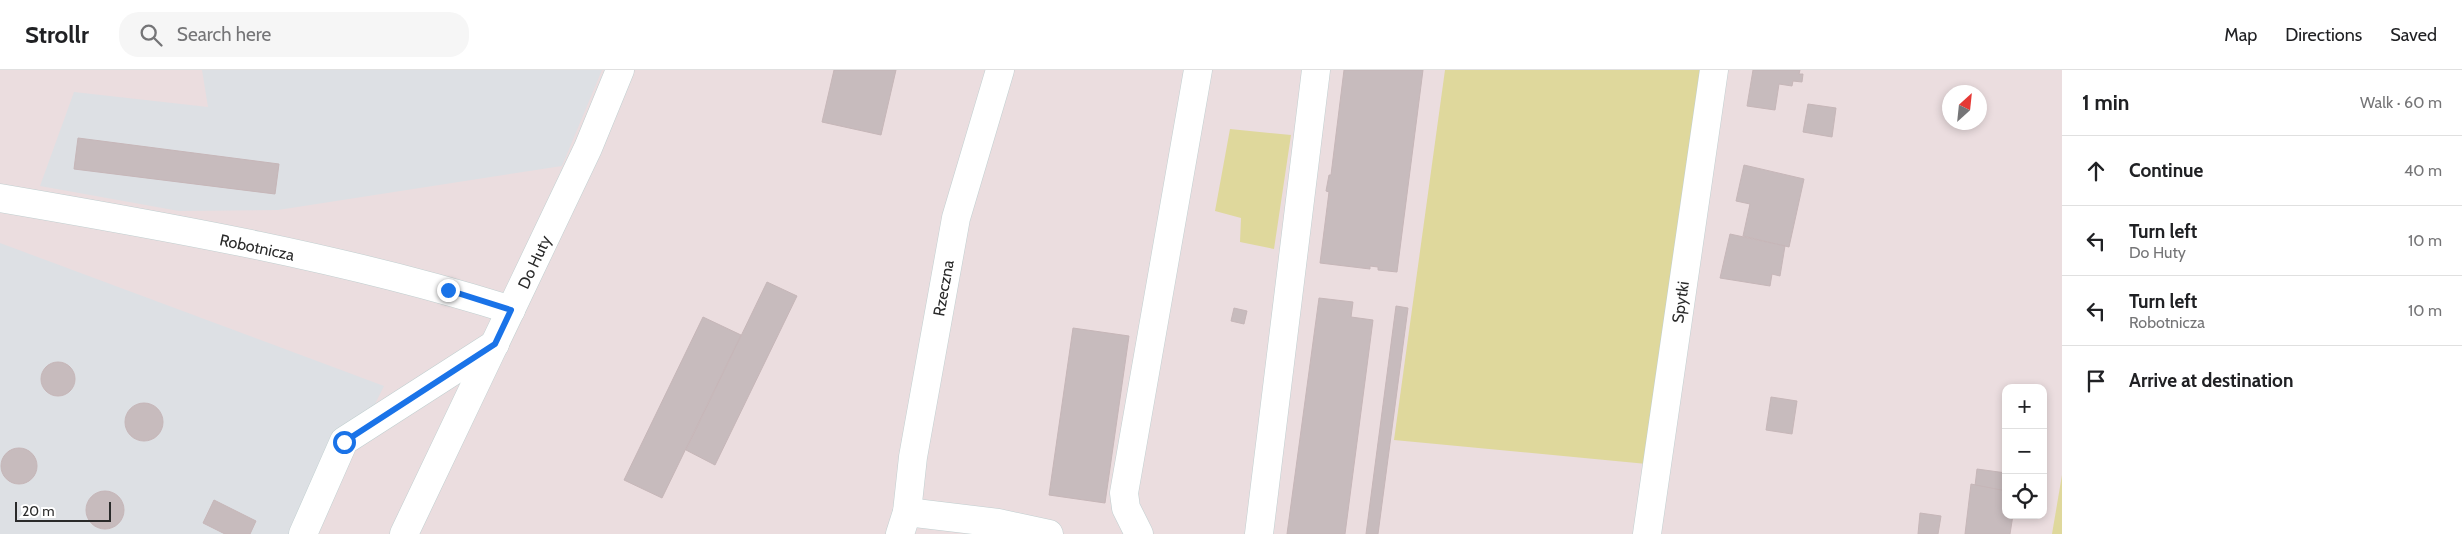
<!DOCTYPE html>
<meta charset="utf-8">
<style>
body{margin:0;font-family:Cabin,sans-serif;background:#f6f6f6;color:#202124}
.controls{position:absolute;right:15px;bottom:15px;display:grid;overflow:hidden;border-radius:10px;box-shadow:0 2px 8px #0003}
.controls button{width:45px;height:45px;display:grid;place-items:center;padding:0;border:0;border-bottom:1px solid #e0e0e0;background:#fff;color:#202124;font:25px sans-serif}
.compass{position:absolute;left:1942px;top:15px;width:45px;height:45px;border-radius:50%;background:#fff;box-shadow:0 2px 8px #0003;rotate:27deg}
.scale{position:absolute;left:15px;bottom:12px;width:96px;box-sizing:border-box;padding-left:5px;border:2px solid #2a2a2a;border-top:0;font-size:14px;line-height:18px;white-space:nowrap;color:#2a2a2a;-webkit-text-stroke:4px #fff;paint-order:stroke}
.stop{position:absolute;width:15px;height:15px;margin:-11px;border:4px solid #1a73e8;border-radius:50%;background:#fff}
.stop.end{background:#1a73e8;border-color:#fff;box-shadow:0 1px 5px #0008}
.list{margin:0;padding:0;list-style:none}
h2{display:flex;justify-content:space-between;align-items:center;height:65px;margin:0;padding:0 20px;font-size:21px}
h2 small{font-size:16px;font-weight:400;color:#757577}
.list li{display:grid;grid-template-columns:32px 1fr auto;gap:15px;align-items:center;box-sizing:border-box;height:70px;padding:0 20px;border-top:1px solid #e0e0e0}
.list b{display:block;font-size:19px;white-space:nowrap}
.list p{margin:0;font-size:16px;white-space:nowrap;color:#757577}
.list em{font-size:16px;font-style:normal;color:#757577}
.icon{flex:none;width:28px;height:28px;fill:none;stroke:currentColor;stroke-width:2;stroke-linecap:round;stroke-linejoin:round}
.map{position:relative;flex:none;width:2062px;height:464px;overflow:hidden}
header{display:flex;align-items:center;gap:30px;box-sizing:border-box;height:70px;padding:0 25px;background:#fff;border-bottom:1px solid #e0e0e0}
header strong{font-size:24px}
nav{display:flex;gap:28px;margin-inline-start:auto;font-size:18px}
.search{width:350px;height:45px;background:#f6f6f6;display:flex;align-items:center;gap:12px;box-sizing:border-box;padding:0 18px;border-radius:20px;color:#757577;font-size:19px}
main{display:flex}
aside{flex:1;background:#fff}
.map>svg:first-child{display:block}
.industrial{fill:#dde0e4}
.green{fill:#dfd89c}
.building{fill:#c7bbbd;stroke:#c6b6b8}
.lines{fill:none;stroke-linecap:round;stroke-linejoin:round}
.minor-casing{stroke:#c1cfd0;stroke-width:29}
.minor{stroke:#fff;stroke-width:28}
.route{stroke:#1a73e8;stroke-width:6}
.labels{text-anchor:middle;stroke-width:4;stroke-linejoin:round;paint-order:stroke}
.street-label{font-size:16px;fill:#2a2a2a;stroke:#fff}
</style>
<header>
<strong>Strollr</strong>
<div class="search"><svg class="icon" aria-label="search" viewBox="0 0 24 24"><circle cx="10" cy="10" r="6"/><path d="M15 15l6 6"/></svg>Search here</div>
<nav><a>Map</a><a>Directions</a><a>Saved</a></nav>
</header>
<main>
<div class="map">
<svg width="2062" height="464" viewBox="0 0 2062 464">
<rect width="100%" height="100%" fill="#ebdddf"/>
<g class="industrial">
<polygon points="202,0 602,0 562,96 278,140 179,141 40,116 74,22 208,37"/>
<polygon points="0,173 384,316 310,464 0,464"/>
</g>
<g class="green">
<polygon points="1445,0 1701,0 1647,394 1394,370"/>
<polygon points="1230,59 1291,65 1274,179 1240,172 1241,148 1215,141"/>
<polygon points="2062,405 2062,464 2052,464"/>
</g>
<g class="building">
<polygon points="834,0 896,0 881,65 822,52"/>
<polygon points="1344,0 1423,0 1397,202 1378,200 1378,197 1370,196 1370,199 1320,193 1329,122 1326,121 1329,105 1331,105"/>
<polygon points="1753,0 1800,0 1799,4 1803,4 1802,12 1793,11 1792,16 1779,14 1775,40 1747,36"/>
<polygon points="1808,34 1836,38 1832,67 1803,62"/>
<polygon points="78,68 279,94 275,124 74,99"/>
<polygon points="1744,95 1804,109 1789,177 1743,166 1750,134 1736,131"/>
<polygon points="1730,164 1785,176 1780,206 1772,204 1770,216 1720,208"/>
<polygon points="767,212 797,226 715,395 686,380"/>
<polygon points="1319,228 1353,232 1351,247 1373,250 1345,464 1287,464"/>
<polygon points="1396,236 1408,238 1378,464 1366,464"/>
<polygon points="1234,238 1247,241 1244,254 1231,251"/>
<polygon points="703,247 741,265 662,428 624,410"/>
<polygon points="1073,258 1129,266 1105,433 1049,425"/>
<circle cx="58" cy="309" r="17"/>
<polygon points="1771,327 1797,331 1792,364 1766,360"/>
<circle cx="144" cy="352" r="19"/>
<circle cx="19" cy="396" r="18"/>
<polygon points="1977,399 2006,403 2006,421 1975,416"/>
<polygon points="1971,414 2006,421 2006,445 2013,445 2010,464 1965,464"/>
<circle cx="105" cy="440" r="19"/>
<polygon points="214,430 256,451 250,464 225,464 203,453"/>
<polygon points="1920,443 1941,446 1938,464 1918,464"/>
</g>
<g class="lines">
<defs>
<g id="minor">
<path d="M0 128C170 157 346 188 511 240"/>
<polyline points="907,442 998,453 1049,464"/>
<polyline points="303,464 344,371 495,274"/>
<polyline points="404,464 588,78 620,0"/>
<polyline points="900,464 907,442 913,387 956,148 1000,0"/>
<polyline points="1139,464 1126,438 1124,423 1198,0"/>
<polyline points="1259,464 1316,0"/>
<polyline points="1647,464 1714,0"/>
</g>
</defs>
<use href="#minor" class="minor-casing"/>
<use href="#minor" class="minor"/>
</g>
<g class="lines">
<polyline class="route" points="344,372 495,274 511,240 448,220"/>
</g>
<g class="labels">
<g class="street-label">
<text transform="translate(257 177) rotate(12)" y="6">Robotnicza</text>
<text transform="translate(534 192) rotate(-65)" y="6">Do Huty</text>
<text transform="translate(943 218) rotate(-80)" y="6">Rzeczna</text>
<text transform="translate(1680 232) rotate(-82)" y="6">Spytki</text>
</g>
</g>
</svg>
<div class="controls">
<button>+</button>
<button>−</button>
<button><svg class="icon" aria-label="locate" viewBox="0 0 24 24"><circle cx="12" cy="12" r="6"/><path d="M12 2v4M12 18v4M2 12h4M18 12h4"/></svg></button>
</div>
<svg class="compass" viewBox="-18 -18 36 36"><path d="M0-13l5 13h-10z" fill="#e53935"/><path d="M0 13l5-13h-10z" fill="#757577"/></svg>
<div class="scale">20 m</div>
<div class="stop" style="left:344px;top:372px"></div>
<div class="stop end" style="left:448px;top:220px"></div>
</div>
<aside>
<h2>1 min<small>Walk · 60 m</small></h2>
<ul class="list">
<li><svg class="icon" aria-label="ahead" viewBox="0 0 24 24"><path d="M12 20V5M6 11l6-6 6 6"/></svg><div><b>Continue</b></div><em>40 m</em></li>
<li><svg class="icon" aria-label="left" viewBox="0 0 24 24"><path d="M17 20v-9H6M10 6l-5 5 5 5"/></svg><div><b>Turn left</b><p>Do Huty</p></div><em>10 m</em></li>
<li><svg class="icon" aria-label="left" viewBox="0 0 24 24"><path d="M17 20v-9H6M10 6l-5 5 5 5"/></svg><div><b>Turn left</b><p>Robotnicza</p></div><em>10 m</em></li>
<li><svg class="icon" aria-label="arrive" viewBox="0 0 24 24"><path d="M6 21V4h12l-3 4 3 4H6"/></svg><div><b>Arrive at destination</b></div></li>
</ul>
</aside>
</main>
